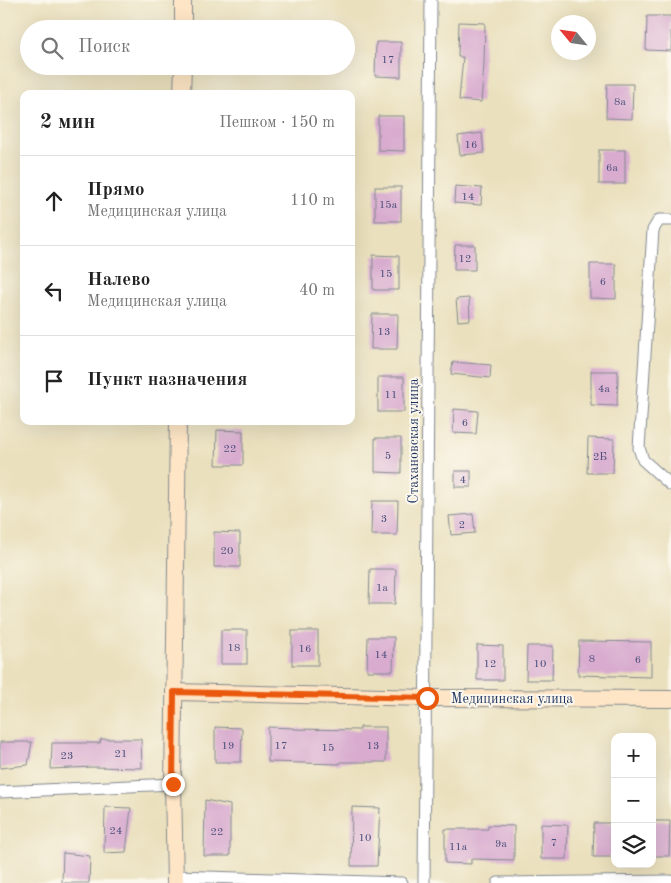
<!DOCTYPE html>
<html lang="ru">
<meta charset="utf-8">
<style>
body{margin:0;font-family:"Old Standard TT",serif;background:#f6f6f6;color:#222}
.controls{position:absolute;right:15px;bottom:15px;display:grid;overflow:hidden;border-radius:10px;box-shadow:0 5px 20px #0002}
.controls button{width:45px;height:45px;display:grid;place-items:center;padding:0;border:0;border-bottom:1px solid #e0e0e0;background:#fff;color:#222;font:25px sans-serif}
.compass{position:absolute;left:551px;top:15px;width:45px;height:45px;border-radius:50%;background:#fff;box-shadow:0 5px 20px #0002;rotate:299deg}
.stop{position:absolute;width:15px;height:15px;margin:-11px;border:4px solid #ea580c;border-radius:50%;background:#fff}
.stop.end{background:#ea580c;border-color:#fff;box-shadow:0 1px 5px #0008}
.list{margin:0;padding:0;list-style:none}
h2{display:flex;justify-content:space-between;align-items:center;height:65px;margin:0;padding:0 20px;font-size:21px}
h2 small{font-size:16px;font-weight:400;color:#767676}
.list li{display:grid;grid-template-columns:32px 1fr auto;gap:15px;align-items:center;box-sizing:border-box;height:90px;padding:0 20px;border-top:1px solid #e0e0e0}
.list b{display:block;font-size:19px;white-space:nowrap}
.list p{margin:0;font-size:16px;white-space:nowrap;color:#767676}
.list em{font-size:16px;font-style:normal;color:#767676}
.icon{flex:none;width:28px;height:28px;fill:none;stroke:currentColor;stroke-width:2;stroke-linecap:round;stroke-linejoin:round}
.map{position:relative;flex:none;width:671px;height:883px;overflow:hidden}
.search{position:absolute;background:#fff;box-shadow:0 5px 20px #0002;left:20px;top:20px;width:335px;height:55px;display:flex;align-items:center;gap:12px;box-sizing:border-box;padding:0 18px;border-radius:28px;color:#767676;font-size:19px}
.panel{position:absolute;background:#fff;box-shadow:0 5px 20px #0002;left:20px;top:90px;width:335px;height:335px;border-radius:10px}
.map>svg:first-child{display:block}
.building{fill:#d8abcf}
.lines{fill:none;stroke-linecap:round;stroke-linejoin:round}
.street-casing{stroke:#82888e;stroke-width:13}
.secondary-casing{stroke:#82888e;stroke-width:18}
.street{stroke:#fff;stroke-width:11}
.secondary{stroke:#fde5c5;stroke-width:16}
.route{stroke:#ea580c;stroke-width:6}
.labels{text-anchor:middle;stroke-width:4;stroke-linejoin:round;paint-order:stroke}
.number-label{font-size:11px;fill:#4a4e7a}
.street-label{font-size:14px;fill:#1b2f5e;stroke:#fbf7ec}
</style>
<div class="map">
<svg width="671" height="883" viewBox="0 0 671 883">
<rect width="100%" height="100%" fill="#fbf7ec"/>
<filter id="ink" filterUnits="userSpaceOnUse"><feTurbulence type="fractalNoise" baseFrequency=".02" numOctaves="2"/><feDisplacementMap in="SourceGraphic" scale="10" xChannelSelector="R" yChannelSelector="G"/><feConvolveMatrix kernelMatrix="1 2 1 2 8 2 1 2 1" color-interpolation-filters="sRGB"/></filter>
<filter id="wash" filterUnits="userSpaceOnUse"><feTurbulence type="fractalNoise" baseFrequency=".0096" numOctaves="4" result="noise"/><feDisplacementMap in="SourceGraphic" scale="20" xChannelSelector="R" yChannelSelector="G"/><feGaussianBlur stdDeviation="1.12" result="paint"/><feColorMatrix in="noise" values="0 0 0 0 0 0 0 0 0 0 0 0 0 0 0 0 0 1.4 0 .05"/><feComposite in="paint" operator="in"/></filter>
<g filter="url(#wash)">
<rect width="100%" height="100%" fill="#eae0bd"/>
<g id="blocks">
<g class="building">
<polygon points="647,16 671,16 671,51 646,50"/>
<polygon points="459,22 485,23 484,65 481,102 459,100 463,57 458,57"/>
<polygon points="376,42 401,42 401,77 375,76"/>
<polygon points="607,84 633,84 632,119 606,118"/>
<polygon points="378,116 404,116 404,151 378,150"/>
<polygon points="482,133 484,153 460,155 458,136"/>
<rect x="599" y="150" width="26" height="34"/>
<polygon points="455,186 482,188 481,205 454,203"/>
<rect x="375" y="187" width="26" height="34"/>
<polygon points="455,245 475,245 475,270 454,270"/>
<polygon points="373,255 399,256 399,290 373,290"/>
<polygon points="590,264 616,264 616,299 590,298"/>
<polygon points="469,298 470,320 458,321 456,299"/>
<polygon points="372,314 398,314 397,349 371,349"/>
<polygon points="453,362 491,365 490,378 451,374"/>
<polygon points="591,371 618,371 617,406 591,405"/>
<rect x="378" y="377" width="26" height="35"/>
<polygon points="454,409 478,411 476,434 453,433"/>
<polygon points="217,430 243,431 243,465 216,465"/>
<polygon points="375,438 401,438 401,473 375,472"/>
<polygon points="588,438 614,439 613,473 587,473"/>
<rect x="455" y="471" width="16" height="16"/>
<polygon points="372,501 398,501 397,535 371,535"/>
<polygon points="473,514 475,533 451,535 449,516"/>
<polygon points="214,532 240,533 240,567 214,567"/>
<polygon points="370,569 396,569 395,604 369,604"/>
<rect x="221" y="630" width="26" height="34"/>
<rect x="292" y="631" width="26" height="34"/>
<polygon points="368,637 394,637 393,671 367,671"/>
<polygon points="579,641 651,642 651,677 578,675"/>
<polygon points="477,645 503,646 503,680 477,680"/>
<polygon points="527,646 553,646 552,680 526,680"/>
<polygon points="215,727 242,728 241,762 215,762"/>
<polygon points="268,727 294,728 294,729 360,730 360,727 386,727 386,762 340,762 340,764 268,762"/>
<polygon points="101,739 141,739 142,768 93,767 51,769 52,743 100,743"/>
<polygon points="0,742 32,742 28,765 0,768"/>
<polygon points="205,800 230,805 230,856 204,856"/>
<polygon points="105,807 131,808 126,852 104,853"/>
<polygon points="352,807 380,808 377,866 351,866"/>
<polygon points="652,821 670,821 669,856 652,856"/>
<polygon points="594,823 615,823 615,857 593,857"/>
<polygon points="541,824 568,825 567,859 541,859"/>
<polygon points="488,825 514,826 514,860 471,859 471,864 445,863 445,829 488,829"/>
<polygon points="63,853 90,856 89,883 62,883"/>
</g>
</g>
</g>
<g filter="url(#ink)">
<use href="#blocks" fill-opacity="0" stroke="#82888e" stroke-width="1"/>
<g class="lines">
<defs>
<g id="street">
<polyline points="671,220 659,220 653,230 639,448 643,460 671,485"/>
<polyline points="0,792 173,784"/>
<polyline points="175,876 402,883"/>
<polyline points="424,883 431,0"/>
<polyline points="498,883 671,881"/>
</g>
<g id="secondary">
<polyline points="183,29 183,0"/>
<polyline points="182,94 183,66"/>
<polyline points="174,692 427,698 671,699"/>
<polyline points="175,883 173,784 178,421"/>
</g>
</defs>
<use href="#street" class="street-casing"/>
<use href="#secondary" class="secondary-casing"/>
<use href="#street" class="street"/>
<use href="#secondary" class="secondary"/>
</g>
</g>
<g class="lines" filter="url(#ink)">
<polyline class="route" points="173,784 174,692 427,698"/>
</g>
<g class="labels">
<g class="number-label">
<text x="388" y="63">17</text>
<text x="620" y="105">8а</text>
<text x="471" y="148">16</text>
<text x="612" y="171">6а</text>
<text x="468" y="200">14</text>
<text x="388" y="208">15а</text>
<text x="465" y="262">12</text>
<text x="386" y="277">15</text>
<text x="603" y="285">6</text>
<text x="384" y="335">13</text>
<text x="604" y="392">4а</text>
<text x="391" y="398">11</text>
<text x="465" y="426">6</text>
<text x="230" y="452">22</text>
<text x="388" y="459">5</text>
<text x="600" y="460">2Б</text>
<text x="463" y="483">4</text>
<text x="384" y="522">3</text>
<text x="462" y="528">2</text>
<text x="227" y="554">20</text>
<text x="382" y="591">1а</text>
<text x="234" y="651">18</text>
<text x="305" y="652">16</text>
<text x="381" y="658">14</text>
<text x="592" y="662">8</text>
<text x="638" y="663">6</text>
<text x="490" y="667">12</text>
<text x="540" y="667">10</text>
<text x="228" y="749">19</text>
<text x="281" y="749">17</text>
<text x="373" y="749">13</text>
<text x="328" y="751">15</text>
<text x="121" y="757">21</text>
<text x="67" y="759">23</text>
<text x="116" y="834">24</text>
<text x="217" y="835">22</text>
<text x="365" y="841">10</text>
<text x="554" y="846">7</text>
<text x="501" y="847">9а</text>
<text x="458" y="850">11а</text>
</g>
<g class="street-label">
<text transform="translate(413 441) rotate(-90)" y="5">Стахановская улица</text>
<text x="512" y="703">Медицинская улица</text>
</g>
</g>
</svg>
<div class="controls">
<button>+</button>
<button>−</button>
<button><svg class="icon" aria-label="layers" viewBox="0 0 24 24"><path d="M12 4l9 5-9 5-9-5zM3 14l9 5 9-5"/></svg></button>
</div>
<svg class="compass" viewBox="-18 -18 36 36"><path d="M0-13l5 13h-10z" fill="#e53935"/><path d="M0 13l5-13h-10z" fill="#767676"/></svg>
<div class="stop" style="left:427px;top:698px"></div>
<div class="stop end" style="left:173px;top:784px"></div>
<div class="search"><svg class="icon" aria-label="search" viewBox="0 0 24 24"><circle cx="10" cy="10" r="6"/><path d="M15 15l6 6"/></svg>Поиск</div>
<section class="panel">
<h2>2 мин<small>Пешком · 150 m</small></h2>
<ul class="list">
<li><svg class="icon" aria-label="ahead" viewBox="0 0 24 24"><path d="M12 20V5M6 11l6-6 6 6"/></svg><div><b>Прямо</b><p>Медицинская улица</p></div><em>110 m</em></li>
<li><svg class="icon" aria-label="left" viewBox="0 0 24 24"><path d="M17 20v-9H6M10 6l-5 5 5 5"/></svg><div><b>Налево</b><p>Медицинская улица</p></div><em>40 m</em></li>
<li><svg class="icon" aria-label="arrive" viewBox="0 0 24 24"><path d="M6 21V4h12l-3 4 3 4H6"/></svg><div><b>Пункт назначения</b></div></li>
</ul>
</section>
</div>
